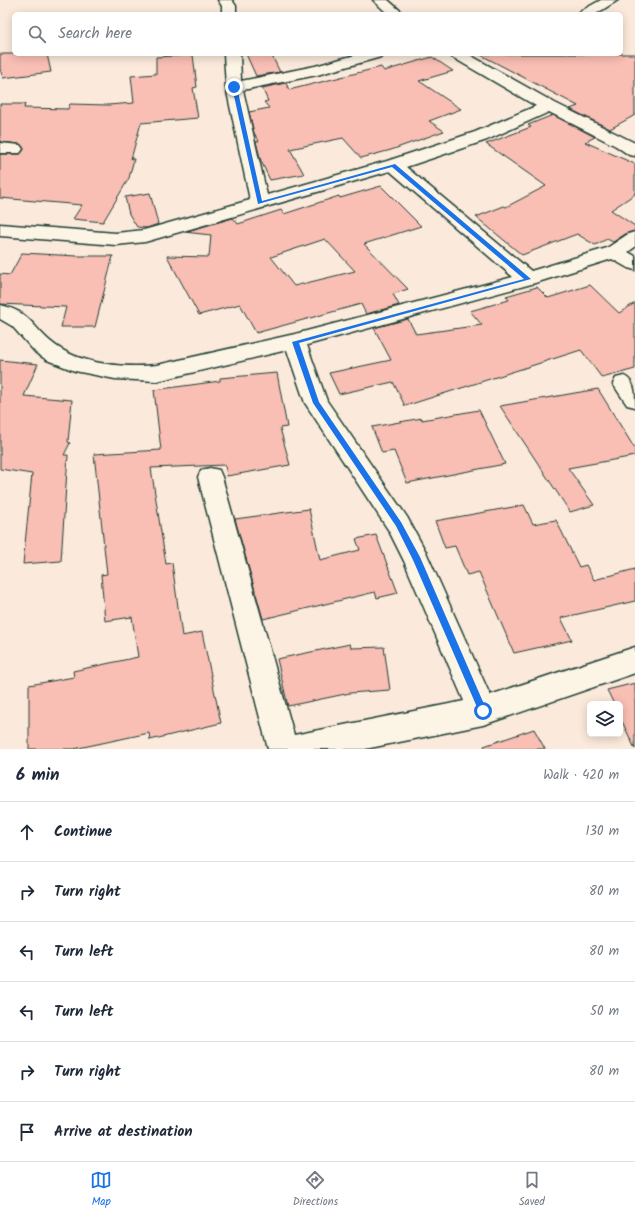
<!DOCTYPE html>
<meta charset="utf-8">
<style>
body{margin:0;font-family:Kalam,sans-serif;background:#f2f2f3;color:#1f2937}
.controls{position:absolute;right:12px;bottom:12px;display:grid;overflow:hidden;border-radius:6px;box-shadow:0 2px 10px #0003}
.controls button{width:36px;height:36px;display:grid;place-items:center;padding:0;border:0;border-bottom:1px solid #e0e1e3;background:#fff;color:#1f2937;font:20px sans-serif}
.stop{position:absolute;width:12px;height:12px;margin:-9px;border:3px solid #1a73e8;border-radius:50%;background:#fff}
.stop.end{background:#1a73e8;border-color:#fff;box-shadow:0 1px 4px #0008}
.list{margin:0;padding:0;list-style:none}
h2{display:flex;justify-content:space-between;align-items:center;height:52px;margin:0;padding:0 16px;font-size:17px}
h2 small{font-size:13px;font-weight:400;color:#747a83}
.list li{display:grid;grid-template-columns:26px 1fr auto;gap:12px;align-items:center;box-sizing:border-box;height:60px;padding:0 16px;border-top:1px solid #e0e1e3}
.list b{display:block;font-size:15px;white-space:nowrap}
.list em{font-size:13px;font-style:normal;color:#747a83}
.icon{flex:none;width:22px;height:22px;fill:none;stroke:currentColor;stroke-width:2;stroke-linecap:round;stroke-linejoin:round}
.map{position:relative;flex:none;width:635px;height:749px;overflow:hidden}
.search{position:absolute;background:#fff;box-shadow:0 2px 10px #0003;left:12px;right:12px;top:12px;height:44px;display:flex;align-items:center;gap:10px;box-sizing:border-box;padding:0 14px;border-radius:6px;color:#747a83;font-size:15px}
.sheet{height:412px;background:#fff}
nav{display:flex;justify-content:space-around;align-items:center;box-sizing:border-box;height:56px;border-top:1px solid #e0e1e3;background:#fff;font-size:11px;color:#747a83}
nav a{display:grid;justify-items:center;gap:2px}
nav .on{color:#1a73e8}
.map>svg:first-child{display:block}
.building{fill:#f9beb4;stroke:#1f3d34;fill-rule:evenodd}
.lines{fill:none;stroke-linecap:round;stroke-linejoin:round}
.minor-casing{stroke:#1f3d34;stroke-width:3}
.minor{fill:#fcf5e5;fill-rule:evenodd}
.route{fill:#1a73e8}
</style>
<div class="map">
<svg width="635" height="749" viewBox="0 0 635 749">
<rect width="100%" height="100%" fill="#fbeadb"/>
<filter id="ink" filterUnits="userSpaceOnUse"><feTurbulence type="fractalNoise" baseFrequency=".025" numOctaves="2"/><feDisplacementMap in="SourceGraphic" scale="8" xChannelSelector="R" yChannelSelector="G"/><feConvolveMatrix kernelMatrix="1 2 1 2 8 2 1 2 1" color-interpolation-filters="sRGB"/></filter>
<g filter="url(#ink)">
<g class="building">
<polygon points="0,54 47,54 51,72 3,78 0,69"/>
<polygon points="246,54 271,54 280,72 256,76"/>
<polygon points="479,54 635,54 635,115 610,129 570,109 578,106"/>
<polygon points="193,55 197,87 193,88 198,118 141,123 131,159 134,159 129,178 103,222 73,219 82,205 0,198 0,154 20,154 24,149 20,144 0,142 0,104 25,104 24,108 68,109 70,104 108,105 134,103 131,76 156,74 156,57"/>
<polygon points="432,57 453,71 419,81 461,109 429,121 444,131 391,150 361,158 343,138 290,149 304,174 270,180 261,161 256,142 259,141 254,133 249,112 269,108 264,102 268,101 262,88 286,83 289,90 381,67 384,71"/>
<polygon points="553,115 595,137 585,142 635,164 635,194 611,210 635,226 635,231 627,233 613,242 607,239 595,245 577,234 522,255 476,217 504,206 506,207 546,186 486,144 531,127 528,125"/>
<path d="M381 186 421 226 364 244 408 289 393 294 399 305 366 314 361 304 256 333 240 304 199 315 167 256 209 257 211 235 184 232 233 218 238 224 281 210 284 214 339 196 340 198ZM325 239 355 271 294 286 271 257Z"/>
<polygon points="150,193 158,224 147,228 137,227 129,214 125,197"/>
<polygon points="22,253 77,256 113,256 95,327 61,327 66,307 0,304 0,274 10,275"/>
<polygon points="590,285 619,313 635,303 635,369 602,378 581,350 405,406 393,382 339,394 329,373 391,360 374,328 408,319 416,334 482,325 470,311 509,300 506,296 537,287 548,298"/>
<polygon points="0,360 38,364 24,396 72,400 68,442 70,443 64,455 68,455 61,561 23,564 32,474 0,469"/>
<polygon points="277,373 287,427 280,428 290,465 227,476 225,465 151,468 166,564 172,563 182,636 202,632 221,723 150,740 149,733 74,749 29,749 29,685 74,677 73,671 138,657 132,617 105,621 101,575 107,574 94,454 161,450 154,390 220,381 220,378"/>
<polygon points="598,389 635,449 635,456 568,468 594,505 570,512 500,406"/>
<polygon points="479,410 505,464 407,483 394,451 382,453 372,427 422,418 422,420"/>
<polygon points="524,505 533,524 556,520 579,567 586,565 594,580 635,569 635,601 561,618 572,640 514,653 479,572 467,575 455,546 445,548 435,521"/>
<polygon points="309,509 320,560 360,550 356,539 376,535 398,593 377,598 375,592 263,619 235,519"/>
<polygon points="350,644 351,648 384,647 390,690 350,693 288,706 277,659"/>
<polygon points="635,683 635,749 620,717 620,704 614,704 607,690"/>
<polygon points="534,729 545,749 485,749 484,746"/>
</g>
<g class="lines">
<defs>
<g id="minor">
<polygon points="218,0 232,0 236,6 236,14 222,14 222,6"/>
<polygon points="373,0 388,0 404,14 388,14"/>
<polygon points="601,0 618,0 596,14 579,14 581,11"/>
<path d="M224 54H240L241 81 315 66 359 54H384L381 57 317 75 243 90 267 195 387 161 475 132 536 106 452 57 449 54H468L555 103 635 143V156L629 155 616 146 549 112 487 140 406 167 531 271 607 248 628 234 635 232V247L628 252 635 256V270L628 268 612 259 535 283 307 345 327 401 407 517 426 552 490 695 635 647V673L483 725 365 749H268L198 477 201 470 210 468 219 470 222 477 294 735 464 701 404 561 389 531 305 403 287 350 157 381 115 379 75 371 47 360 36 353 12 326 0 319V305C30 312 30 324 51 342 78 365 124 368 157 365L295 334 513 277 390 171 145 242 116 245 0 236V224L116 233 144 230 250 200 226 87Z"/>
<polygon points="0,143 20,145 23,149 20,153 0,153"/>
<path d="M624 376C635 381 635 393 635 407L627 405 613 384 616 378Z"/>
</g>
</defs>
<use href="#minor" class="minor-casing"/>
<use href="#minor" class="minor"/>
</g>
</g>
<polygon class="route" points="234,86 237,87 262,201 395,164 531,279 299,343 319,402 401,522 420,557 487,711 486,714 480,714 413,560 396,526 313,403 292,342 524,279 392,167 258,204 232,87"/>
</svg>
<div class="controls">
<button><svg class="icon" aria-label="layers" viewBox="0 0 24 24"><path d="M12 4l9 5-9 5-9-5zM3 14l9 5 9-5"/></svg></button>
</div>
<div class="stop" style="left:483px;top:711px"></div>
<div class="stop end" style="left:234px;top:87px"></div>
<div class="search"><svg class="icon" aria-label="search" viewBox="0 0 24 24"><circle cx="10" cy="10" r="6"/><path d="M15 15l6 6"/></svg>Search here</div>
</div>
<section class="sheet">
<h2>6 min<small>Walk · 420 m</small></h2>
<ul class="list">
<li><svg class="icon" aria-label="ahead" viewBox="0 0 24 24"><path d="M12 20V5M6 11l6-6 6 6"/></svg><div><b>Continue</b></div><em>130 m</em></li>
<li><svg class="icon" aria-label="right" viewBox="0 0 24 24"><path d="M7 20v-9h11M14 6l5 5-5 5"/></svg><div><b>Turn right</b></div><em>80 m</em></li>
<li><svg class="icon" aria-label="left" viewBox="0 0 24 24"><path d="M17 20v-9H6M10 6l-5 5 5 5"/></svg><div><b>Turn left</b></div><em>80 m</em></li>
<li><svg class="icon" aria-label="left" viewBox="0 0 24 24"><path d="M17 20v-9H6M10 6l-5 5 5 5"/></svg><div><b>Turn left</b></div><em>50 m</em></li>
<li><svg class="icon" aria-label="right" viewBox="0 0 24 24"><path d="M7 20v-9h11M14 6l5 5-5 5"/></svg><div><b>Turn right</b></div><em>80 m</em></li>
<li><svg class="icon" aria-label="arrive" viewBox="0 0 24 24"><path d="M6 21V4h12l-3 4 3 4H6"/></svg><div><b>Arrive at destination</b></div></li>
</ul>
</section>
<nav>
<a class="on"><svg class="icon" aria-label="map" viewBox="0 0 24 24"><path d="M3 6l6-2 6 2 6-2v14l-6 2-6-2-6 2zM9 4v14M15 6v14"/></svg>Map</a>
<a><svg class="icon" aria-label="directions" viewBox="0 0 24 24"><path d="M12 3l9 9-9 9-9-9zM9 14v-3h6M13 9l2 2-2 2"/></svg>Directions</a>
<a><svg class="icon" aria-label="saved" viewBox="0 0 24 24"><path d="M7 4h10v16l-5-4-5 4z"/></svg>Saved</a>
</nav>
